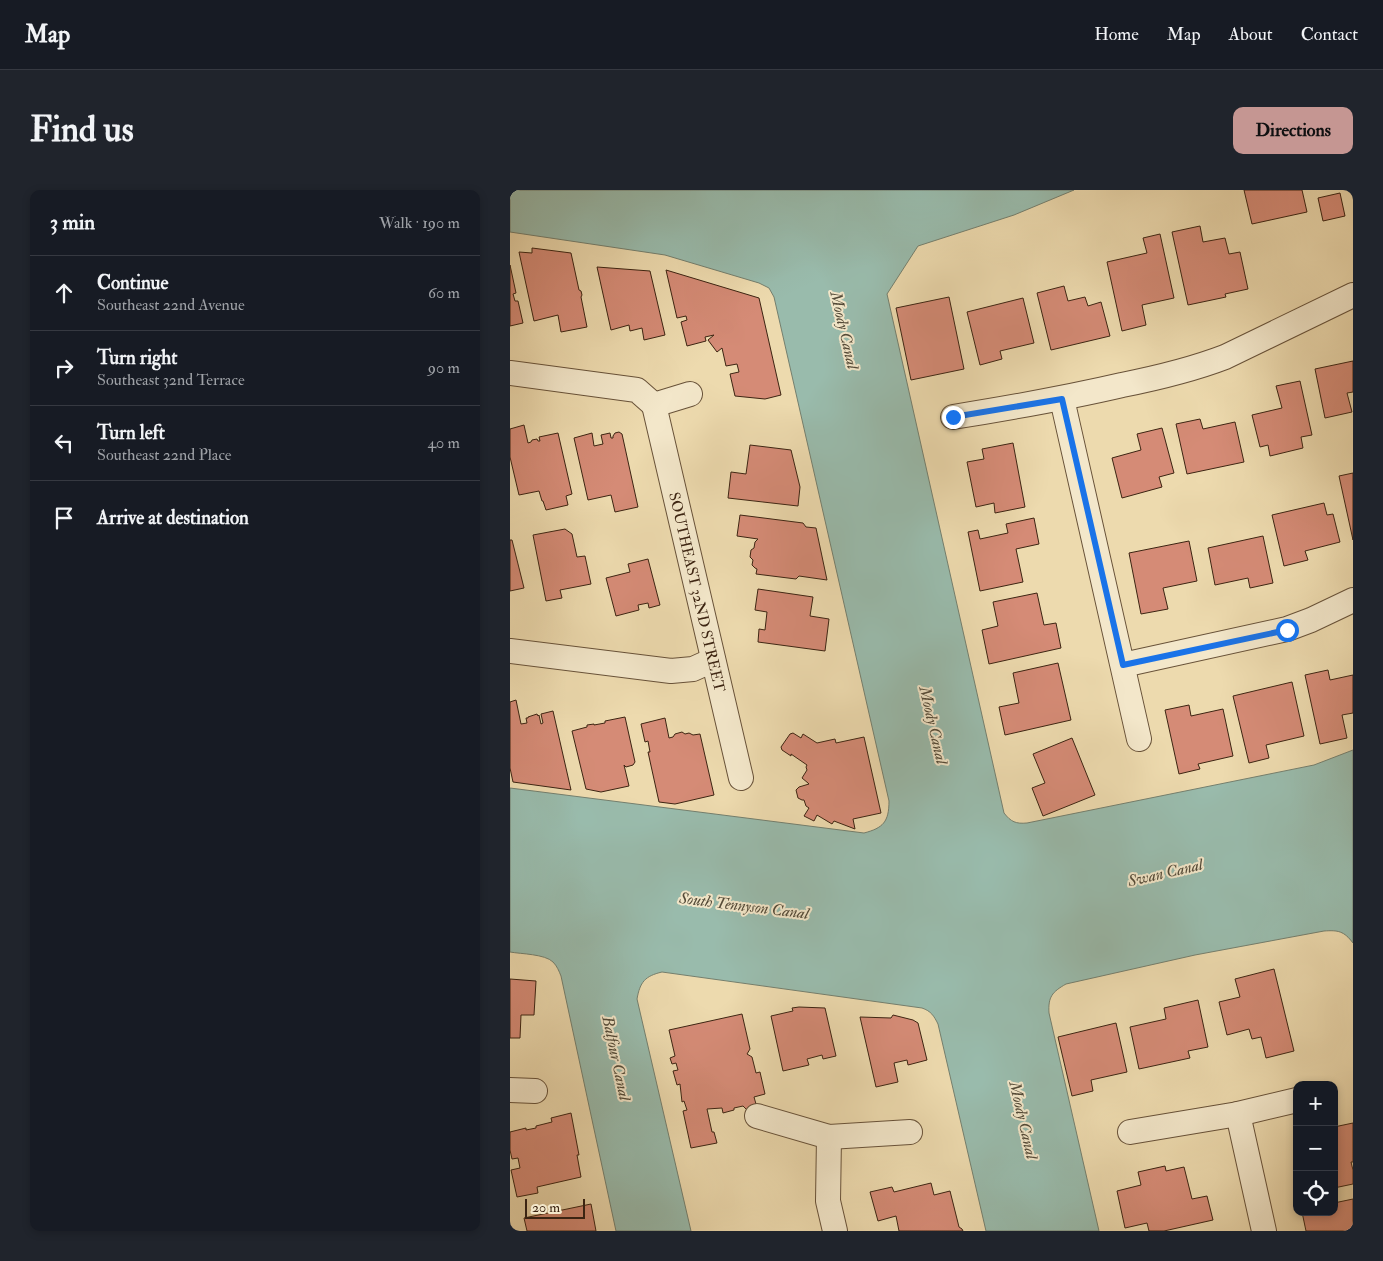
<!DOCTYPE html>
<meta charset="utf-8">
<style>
body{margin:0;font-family:"IM FELL Double Pica",serif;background:#20242c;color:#f1f3f6}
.controls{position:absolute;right:15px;bottom:15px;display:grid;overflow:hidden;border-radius:10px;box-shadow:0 2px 8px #0003}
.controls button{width:45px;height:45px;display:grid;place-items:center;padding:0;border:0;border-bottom:1px solid #363941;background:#171b24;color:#f1f3f6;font:25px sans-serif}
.scale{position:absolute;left:15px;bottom:12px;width:60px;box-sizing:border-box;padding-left:5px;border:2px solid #3c2412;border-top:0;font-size:14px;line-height:18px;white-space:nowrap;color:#3c2412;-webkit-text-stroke:4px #f3e7ca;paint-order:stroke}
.stop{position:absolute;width:15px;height:15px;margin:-11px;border:4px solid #1a73e8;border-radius:50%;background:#fff}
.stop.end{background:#1a73e8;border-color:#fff;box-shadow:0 1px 5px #0008}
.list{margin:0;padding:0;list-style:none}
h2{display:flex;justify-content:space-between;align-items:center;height:65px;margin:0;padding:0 20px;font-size:21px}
h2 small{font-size:16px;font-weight:400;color:#9ea1a6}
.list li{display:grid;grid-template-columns:32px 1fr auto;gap:15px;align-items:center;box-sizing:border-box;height:75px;padding:0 20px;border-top:1px solid #363941}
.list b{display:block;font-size:19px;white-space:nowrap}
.list p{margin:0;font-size:16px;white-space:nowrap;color:#9ea1a6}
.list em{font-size:16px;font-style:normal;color:#9ea1a6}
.icon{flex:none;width:28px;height:28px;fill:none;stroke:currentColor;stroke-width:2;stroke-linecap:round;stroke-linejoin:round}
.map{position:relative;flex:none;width:843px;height:1041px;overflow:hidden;border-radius:10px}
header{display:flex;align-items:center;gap:30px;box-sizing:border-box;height:70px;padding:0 25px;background:#171b24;border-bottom:1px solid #363941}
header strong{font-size:24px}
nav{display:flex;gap:28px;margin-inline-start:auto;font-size:18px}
.intro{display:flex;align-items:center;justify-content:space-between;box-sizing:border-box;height:120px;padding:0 30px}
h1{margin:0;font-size:35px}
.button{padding:12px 22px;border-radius:10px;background:#c59692;color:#111;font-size:18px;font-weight:700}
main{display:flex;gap:30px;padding:0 30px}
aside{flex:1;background:#171b24;border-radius:10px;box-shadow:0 2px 8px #0003}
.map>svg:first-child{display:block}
.water{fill:#99bbac;stroke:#747f6e}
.building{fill:#d58b76;stroke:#3c2412}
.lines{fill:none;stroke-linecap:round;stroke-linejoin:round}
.minor-casing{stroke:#685239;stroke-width:26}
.minor{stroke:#f3e7ca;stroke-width:24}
.route{stroke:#1a73e8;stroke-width:6}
.labels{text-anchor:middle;stroke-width:4;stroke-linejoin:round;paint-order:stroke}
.street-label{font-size:15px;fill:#3c2412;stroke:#f3e7ca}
.water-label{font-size:16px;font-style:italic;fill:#534a38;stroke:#f3e7ca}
</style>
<header>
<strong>Map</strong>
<nav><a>Home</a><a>Map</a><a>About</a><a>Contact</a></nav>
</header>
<div class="intro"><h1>Find us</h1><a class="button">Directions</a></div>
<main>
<aside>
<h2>3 min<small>Walk · 190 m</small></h2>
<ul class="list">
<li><svg class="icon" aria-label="ahead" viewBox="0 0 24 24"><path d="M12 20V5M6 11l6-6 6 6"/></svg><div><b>Continue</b><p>Southeast 22nd Avenue</p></div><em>60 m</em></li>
<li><svg class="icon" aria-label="right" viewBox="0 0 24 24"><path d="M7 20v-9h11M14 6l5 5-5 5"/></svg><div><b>Turn right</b><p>Southeast 32nd Terrace</p></div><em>90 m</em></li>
<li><svg class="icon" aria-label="left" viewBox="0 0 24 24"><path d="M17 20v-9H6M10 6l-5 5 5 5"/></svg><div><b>Turn left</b><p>Southeast 22nd Place</p></div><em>40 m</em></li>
<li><svg class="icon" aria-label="arrive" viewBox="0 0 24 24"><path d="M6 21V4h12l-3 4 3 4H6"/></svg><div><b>Arrive at destination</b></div></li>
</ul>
</aside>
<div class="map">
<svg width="843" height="1041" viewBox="0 0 843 1041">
<rect width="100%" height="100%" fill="#eddaae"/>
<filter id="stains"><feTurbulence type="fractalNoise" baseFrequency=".004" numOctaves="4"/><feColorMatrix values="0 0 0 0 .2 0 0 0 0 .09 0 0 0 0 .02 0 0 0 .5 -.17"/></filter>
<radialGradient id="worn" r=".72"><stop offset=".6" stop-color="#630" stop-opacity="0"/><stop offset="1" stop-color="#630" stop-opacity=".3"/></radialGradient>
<path class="water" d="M0 0H564L504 25 408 56 377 104 494 623C501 632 506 634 517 633L804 575 843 560V753C834 741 828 740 814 741L685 765 556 794C542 802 538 807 539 823L589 1041H476L428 834C424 826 421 821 412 818L152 782C135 786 130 792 127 809L181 1041H106L51 786C49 781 47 776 43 772 35 764 11 764 0 762V598L354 643C373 638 379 632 379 611L264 107 259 98 249 93 155 65 0 42Z"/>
<g class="building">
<polygon points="734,0 792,0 797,22 742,34"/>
<polygon points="830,3 835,26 813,31 808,8"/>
<polygon points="690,36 693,52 715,48 719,64 730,62 738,99 715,104 716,107 678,115 662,42"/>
<polygon points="650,44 664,108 632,115 636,135 612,141 597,72 637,63 633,48"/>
<polygon points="22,58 61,63 69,100 71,101 72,105 71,107 77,137 51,142 48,125 24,131 9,62 22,63"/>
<polygon points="0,75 6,103 3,104 5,111 8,111 13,133 0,136"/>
<polygon points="87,77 140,81 155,145 134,150 132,138 120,141 119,135 101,140"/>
<polygon points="156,80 249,108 271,205 255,209 225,206 220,184 229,182 227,174 216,176 212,158 207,162 198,150 204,145 195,147 196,151 177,156 171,132 177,130 176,126 167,128"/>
<polygon points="554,96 558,111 575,107 578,116 591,112 600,146 541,160 527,103"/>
<polygon points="439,107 454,179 401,190 386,118"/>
<polygon points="513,108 524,153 490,161 492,169 470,175 457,122"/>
<polygon points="843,171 843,202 837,203 842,222 815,228 805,179"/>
<polygon points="790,191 802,245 791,247 793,258 760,266 758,255 750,257 742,225 772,218 766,196"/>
<polygon points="690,229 693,239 725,232 734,272 677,284 666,234"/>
<polygon points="14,235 18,253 21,252 22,250 27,249 28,251 30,251 29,247 48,243 62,304 56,306 58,315 36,320 33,311 32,311 29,301 9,305 0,267 0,239"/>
<polygon points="652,238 664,283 649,287 652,297 612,308 602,268 631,260 627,244"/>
<polygon points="109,242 112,244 128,317 105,322 101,305 78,310 64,248 82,243 84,256 93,254 91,245 100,243 101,248 103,248 103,246 105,243"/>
<polygon points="503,253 515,317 485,323 484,313 466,317 457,272 474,269 472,259"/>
<polygon points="240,255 281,260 290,297 288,316 218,308 221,282 236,284"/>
<polygon points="843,283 843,350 829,286"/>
<polygon points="814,313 817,325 823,324 830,352 795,361 798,370 774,376 762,325"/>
<polygon points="230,325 293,333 296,337 306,338 317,390 289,386 286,389 246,384 247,379 245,378 242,375 243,370 240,367 241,360 244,358 245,352 248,349 227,346"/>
<polygon points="524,328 529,354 506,359 513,392 470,401 458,342 468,340 470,349 498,343 496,334"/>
<polygon points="55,339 62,344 67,367 75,366 81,394 50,400 52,408 36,411 23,345"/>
<polygon points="753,346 763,393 740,398 738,388 705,395 698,358"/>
<polygon points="0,350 2,350 14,398 0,401"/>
<polygon points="679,351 687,391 653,398 658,419 631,424 619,363"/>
<polygon points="138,369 150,415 139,418 138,413 128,415 129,420 106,426 96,388 120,382 118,374"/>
<polygon points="248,399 303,407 300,426 319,429 315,461 248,452 249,439 255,440 257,422 245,420"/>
<polygon points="527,403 534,435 546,433 551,458 479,474 472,440 488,436 483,412"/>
<polygon points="548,473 561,530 495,545 489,517 509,513 503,483"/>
<polygon points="818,480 820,490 843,485 843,523 832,525 837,548 810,554 795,485"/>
<polygon points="782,492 794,546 756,555 759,568 739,573 723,506"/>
<polygon points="6,510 11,534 17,533 16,528 18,528 18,527 27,524 28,526 29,525 31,534 33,533 31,524 43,521 61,600 3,592 0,578 0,512"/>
<polygon points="679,515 681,526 713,519 723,566 688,574 690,579 669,584 655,520"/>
<polygon points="115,527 125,572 123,575 116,577 114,575 119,596 91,602 76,599 62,541 77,537 77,535 84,534 84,535 95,533 95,531"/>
<polygon points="155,528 159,548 163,547 165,544 172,542 175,544 179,543 183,545 190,544 204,605 165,614 149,612 138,562 140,562 138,551 135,552 131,534"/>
<polygon points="283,543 291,548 293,544 307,553 325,549 326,553 354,547 371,623 343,629 345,639 324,631 322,634 307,625 304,631 294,626 299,618 296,616 294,610 292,610 288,608 286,600 289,597 299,594 298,593 292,588 297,580 296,577 297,575 281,564 281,566 272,560 271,557 280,544"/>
<polygon points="562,548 585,605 533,626 522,598 535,593 523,564"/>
<polygon points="764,779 784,861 756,868 751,847 742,849 739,839 717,845 709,812 730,807 725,789"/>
<polygon points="0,789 26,791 24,825 11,825 10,848 0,848"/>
<polygon points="688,810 698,857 678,861 680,868 629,879 620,837 656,829 654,818"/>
<polygon points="289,817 315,818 326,866 313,869 312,865 297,869 299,875 273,881 261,826 283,821 282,818"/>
<polygon points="232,824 240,859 237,864 242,867 246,883 250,882 255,904 244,907 246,914 243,918 237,920 233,916 224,918 224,920 213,923 212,918 197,919 202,942 204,942 207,953 181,958 173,921 177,920 174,911 172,912 170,894 167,895 163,881 168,880 166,873 162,874 160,868 165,866 159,840"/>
<polygon points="383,825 403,830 408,833 417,870 398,875 397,870 384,873 388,892 366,897 350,827 381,828"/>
<polygon points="606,833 617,882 581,890 583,901 562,906 548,847"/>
<polygon points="61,923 69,965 67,965 71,987 27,997 28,1003 7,1007 1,980 10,978 8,968 2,969 0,960 0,942 16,938 16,940 26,938 26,936 42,932 41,928"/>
<polygon points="843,933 843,972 841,972 843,980 843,994 824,998 824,937"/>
<polygon points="655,976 656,981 674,977 682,1009 697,1006 703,1030 654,1041 639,1041 637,1033 615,1038 607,1001 631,995 628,982"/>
<polygon points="421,993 424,1005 440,1001 449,1037 452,1039 453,1041 389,1041 386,1026 368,1031 360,1002 382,997 384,1002"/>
<polygon points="843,1009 843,1041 796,1041 792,1022 824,1022 824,1013"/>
<polygon points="81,1014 86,1041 17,1041 14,1028"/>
</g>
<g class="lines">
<defs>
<g id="minor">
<polyline points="0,183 127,200 144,215"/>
<polyline points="552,209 629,549"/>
<polyline points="144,215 231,588"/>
<polyline points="144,215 180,204"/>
<path d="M443 227C499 218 556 208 612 195 647 188 681 180 715 167L843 105"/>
<polyline points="0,461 161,481 183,479 203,470"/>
<polyline points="613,475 777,439 801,430 843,410"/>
<polyline points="0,900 25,901"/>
<polyline points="247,926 319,947 318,1011 325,1041"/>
<polyline points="620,942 728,924"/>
<polyline points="319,947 400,942"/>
<polyline points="754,1041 728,924 787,910"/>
</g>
</defs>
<use href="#minor" class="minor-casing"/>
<use href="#minor" class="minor"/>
</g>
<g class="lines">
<polyline class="route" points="443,227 552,209 613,475 777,440"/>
</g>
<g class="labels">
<g class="street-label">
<text transform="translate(187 402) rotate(77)" y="5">SOUTHEAST 32ND STREET</text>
</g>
<g class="water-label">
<text transform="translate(335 140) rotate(77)" y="6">Moody Canal</text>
<text transform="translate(424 535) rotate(77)" y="6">Moody Canal</text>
<text transform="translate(655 682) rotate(-13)" y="6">Swan Canal</text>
<text transform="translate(234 715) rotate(7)" y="6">South Tennyson Canal</text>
<text transform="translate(107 868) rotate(78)" y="6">Balfour Canal</text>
<text transform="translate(514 930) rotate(77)" y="6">Moody Canal</text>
</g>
</g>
<rect width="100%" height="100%" filter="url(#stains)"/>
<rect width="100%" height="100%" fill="url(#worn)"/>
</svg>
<div class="controls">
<button>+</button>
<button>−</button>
<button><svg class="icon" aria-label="locate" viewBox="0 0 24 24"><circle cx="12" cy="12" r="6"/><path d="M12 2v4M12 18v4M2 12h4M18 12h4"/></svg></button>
</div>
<div class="scale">20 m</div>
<div class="stop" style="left:777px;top:440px"></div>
<div class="stop end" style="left:443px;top:227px"></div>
</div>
</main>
